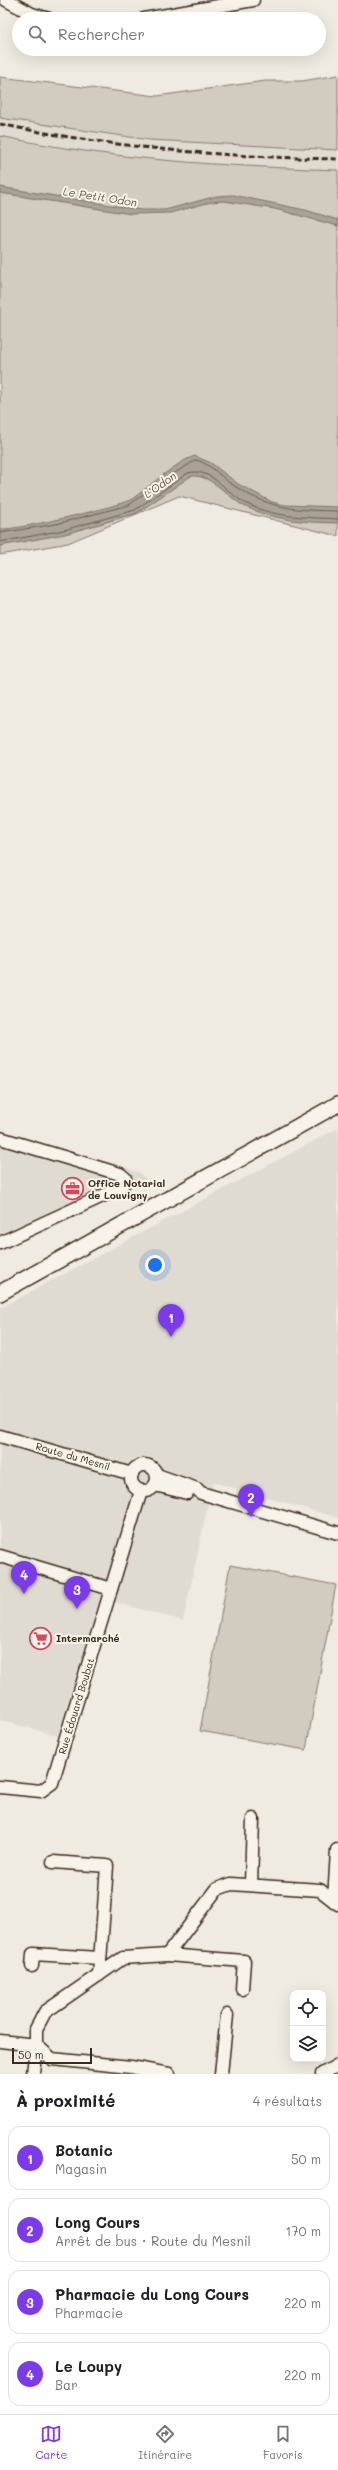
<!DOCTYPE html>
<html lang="fr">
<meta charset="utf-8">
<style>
body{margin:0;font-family:Mali,sans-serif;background:#f6f6f6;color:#202124}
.controls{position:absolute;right:12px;bottom:12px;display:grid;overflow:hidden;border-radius:8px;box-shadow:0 4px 16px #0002}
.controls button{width:36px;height:36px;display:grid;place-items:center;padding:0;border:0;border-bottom:1px solid #e0e0e0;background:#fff;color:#202124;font:20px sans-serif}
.scale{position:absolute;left:12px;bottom:10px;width:80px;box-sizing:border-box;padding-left:4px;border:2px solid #3b2a1e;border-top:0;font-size:11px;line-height:14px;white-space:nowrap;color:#3b2a1e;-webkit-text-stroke:3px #f7f3e8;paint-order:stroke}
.you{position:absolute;left:155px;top:1265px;width:14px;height:14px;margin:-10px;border:3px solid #fff;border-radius:50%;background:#1a73e8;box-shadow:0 0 0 6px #1a73e833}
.badge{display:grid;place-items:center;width:26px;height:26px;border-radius:50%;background:#7c3aed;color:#fff;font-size:13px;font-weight:700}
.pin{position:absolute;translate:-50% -33px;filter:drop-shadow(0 1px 2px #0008)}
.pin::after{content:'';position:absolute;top:21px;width:14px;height:12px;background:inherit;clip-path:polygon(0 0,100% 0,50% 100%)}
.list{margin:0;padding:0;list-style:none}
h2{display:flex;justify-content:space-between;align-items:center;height:52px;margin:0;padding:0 16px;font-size:17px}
h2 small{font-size:13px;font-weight:400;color:#757577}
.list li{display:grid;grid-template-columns:26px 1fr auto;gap:12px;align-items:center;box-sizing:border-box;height:64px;margin:0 8px 8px;padding:0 8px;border:1px solid #e0e0e0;border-radius:12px}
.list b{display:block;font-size:15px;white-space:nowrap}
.list p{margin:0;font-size:13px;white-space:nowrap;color:#757577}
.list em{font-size:13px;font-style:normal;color:#757577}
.icon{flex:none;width:22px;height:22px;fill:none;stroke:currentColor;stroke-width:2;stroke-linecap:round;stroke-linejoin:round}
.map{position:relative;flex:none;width:338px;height:2074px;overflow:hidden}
.search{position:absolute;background:#fff;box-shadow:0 4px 16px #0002;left:12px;right:12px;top:12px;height:44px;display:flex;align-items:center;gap:10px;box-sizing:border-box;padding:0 14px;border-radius:22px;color:#757577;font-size:15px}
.sheet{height:340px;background:#fff}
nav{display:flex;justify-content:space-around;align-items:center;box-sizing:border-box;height:56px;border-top:1px solid #e0e0e0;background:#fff;font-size:11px;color:#757577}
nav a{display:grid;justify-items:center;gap:2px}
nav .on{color:#7c3aed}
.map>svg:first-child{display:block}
.built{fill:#e0dbd0}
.green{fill:#d1cbc0;stroke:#867a6f}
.water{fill:#aaa296;stroke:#7e7266}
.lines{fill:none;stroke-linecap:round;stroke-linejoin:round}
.shore{stroke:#675a4e;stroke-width:1}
.minor-casing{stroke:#3b2a1e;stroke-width:15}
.major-casing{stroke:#3b2a1e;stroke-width:18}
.minor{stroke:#f7f3e8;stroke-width:12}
.major{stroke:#f7f3e8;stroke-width:15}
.rail{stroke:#3b2a1e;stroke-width:3;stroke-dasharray:6 3;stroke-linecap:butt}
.labels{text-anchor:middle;stroke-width:4;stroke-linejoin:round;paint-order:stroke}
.poi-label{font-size:10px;font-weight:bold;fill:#3b2a1e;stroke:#f7f3e8;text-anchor:start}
.street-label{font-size:10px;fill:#3b2a1e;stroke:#f7f3e8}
.water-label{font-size:11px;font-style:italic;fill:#625448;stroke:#f7f3e8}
</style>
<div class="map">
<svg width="338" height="2074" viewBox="0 0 338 2074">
<rect width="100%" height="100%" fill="#efebe0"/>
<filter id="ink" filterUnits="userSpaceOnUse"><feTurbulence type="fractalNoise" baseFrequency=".025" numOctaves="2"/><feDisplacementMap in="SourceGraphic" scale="8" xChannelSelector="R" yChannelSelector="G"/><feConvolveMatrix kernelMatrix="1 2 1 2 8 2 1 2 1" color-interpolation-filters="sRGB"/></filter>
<g filter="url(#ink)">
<g class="built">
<polygon points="0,118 150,140 338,150 338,170 230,166 111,156 0,136"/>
<polygon points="338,1128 338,1518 213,1482 183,1621 100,1598 58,1736 0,1720 0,1308"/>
<polygon points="0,1131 139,1172 146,1179 90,1211 0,1252"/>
</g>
<g class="green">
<polygon points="338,75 338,150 150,140 0,118 0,77 157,96 265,81 302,81"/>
<path d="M0 136C112 160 224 166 338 170V536L179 496 68 543 0 555Z"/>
<polygon points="230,1565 336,1585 306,1750 200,1731"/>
</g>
<g class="water">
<polygon points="0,187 141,210 165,210 217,196 233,195 305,210 338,220 338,226 275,209 224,201 211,202 170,213 131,214 0,193"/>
<path d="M195 456 211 463 238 484 272 502 285 505 338 507V523C305 522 279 521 248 508 229 500 213 474 191 476L137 513 65 534 0 546V529C14 531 121 506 132 499 148 488 177 461 195 456Z"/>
</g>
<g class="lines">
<g class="shore">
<path d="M0 533 56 524 129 505 155 485 196 460C212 464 222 479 236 487 272 510 297 510 338 511"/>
<path d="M0 542 64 530 135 510 188 473C209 467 225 490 240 500 269 518 305 517 338 519"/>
</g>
<defs>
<g id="minor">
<polyline points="6,0 32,14 49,19"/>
<polyline points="144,19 253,0"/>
<polyline points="0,1138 120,1174 125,1178 124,1183 120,1188 0,1243"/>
<polyline points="0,1436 132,1474"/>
<circle cx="144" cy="1478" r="13"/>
<polyline points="157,1475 197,1489 201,1493 338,1533"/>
<polyline points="155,1485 187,1493"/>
<polyline points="0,1556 111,1589"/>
<polyline points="0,1787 41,1791 52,1783 141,1491"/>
<polyline points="53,1862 107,1866 99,1975"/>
<polyline points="251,1885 253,1819"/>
<polyline points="334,1901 337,1850"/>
<polyline points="167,1955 244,1961 242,1989"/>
<polyline points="32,1966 33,1954 100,1958"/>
<polyline points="0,2041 36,2045 33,2074"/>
<polyline points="169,2074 131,2067 52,2059 36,2045 36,2029 45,2012 123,1958 167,1955 217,1889 231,1884 320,1890 338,1904"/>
<polyline points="221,2074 227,2015"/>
<polyline points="322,2074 338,2065"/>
</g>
<polyline id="major" points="0,1293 338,1104"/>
</defs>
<use href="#minor" class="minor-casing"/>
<use href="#major" class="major-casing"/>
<use href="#minor" class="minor"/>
<use href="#major" class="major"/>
<path class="rail" d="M0 124C112 148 224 157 338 159"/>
</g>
</g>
<defs>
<symbol id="office-ring" viewBox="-11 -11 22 22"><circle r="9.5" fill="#f7f3e8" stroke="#d1495b" stroke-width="1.5"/><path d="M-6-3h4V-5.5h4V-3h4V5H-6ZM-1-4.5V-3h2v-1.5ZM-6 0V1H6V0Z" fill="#d1495b"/></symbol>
<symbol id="supermarket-ring" viewBox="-11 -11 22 22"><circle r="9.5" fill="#f7f3e8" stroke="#d1495b" stroke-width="1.5"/><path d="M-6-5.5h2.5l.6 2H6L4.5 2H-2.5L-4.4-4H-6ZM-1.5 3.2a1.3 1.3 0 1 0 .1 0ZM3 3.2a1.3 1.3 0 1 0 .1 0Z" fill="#d1495b"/></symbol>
</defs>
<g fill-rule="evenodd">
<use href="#office-ring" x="60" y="1176" width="25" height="25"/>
<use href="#supermarket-ring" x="28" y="1626" width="25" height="25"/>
</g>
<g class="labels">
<g class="poi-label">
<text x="88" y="1187">Office Notarial<tspan x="88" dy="12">de Louvigny</tspan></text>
<text x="56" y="1642">Intermarché</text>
</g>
<g class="street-label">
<text transform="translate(73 1456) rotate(16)" y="4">Route du Mesnil</text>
<text transform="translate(76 1706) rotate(-73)" y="4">Rue Édouard Boubat</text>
</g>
<g class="water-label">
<text transform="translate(100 197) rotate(9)" y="4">Le Petit Odon</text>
<text transform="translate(160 485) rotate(-35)" y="4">L'Odon</text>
</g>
</g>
</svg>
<div class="controls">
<button><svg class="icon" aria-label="locate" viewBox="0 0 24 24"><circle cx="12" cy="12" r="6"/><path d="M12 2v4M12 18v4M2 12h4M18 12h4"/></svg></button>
<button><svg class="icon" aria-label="layers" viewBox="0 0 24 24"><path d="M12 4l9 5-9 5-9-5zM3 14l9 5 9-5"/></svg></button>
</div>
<div class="scale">50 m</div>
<div class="you"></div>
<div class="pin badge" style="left:171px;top:1337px">1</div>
<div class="pin badge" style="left:251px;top:1517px">2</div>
<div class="pin badge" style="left:77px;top:1609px">3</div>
<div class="pin badge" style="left:24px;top:1594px">4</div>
<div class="search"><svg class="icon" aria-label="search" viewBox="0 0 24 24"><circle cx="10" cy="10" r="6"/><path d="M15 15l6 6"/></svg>Rechercher</div>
</div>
<section class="sheet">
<h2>À proximité<small>4 résultats</small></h2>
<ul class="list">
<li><span class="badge">1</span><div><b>Botanic</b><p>Magasin</p></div><em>50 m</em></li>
<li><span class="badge">2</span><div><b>Long Cours</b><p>Arrêt de bus · Route du Mesnil</p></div><em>170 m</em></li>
<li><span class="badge">3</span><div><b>Pharmacie du Long Cours</b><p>Pharmacie</p></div><em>220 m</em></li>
<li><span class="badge">4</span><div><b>Le Loupy</b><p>Bar</p></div><em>220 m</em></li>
</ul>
</section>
<nav>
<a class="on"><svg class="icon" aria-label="map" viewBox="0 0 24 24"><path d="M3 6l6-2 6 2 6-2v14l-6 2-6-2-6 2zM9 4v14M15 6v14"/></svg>Carte</a>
<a><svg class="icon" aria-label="directions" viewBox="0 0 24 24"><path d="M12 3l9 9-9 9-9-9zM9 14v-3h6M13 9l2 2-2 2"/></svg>Itinéraire</a>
<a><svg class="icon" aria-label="saved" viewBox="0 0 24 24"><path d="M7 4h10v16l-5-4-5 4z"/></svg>Favoris</a>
</nav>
